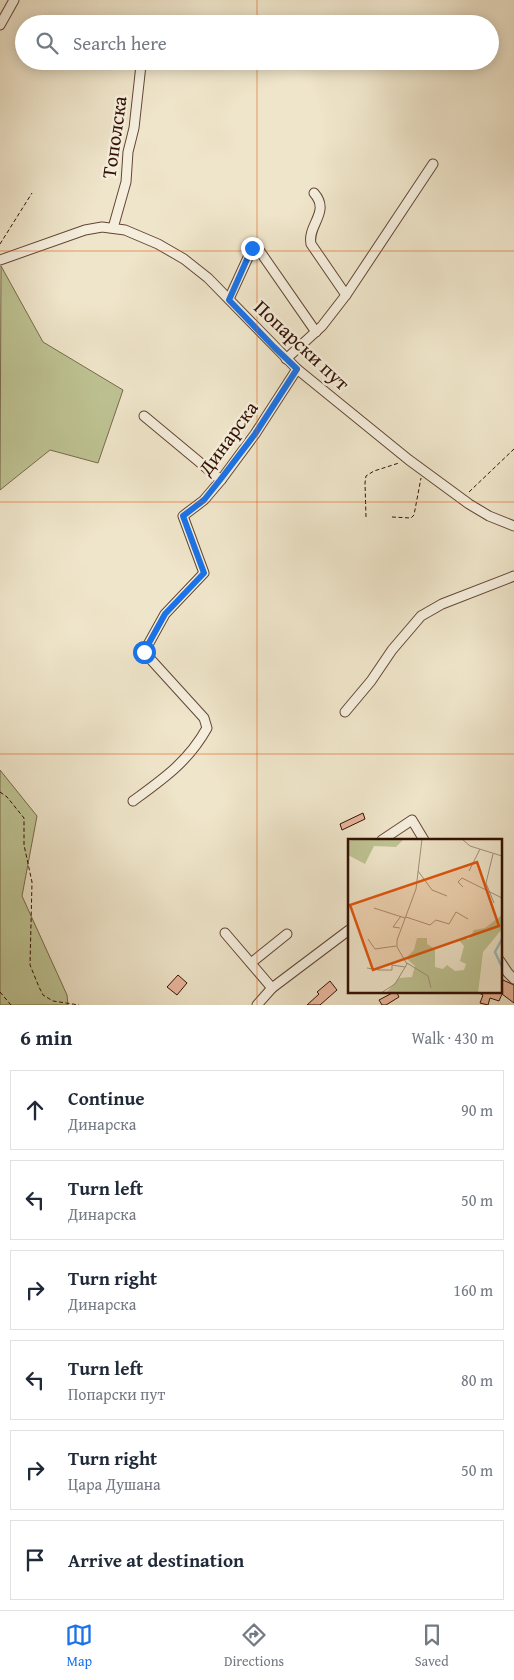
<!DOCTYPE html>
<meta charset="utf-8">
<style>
body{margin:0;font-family:"Gentium Book Plus",serif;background:#f6f6f7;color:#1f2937}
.stop{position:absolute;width:15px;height:15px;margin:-11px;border:4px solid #1a73e8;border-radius:50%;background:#fff}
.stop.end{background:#1a73e8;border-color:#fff;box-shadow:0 1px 5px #0008}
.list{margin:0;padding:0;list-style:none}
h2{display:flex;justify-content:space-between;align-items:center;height:65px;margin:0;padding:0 20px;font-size:21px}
h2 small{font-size:16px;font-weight:400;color:#747a83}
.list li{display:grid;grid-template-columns:32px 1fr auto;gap:15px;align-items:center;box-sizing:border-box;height:80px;margin:0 10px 10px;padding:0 10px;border:1px solid #e0e1e3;border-radius:0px}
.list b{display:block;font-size:19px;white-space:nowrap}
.list p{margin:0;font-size:16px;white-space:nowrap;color:#747a83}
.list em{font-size:16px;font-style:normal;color:#747a83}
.icon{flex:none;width:28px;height:28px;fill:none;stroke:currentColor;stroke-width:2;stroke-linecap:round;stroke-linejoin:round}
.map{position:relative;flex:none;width:514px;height:1005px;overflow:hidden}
.search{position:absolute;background:#fff;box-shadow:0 2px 12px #0003;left:15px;right:15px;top:15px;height:55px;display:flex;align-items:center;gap:12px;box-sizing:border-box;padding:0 18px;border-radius:28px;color:#747a83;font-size:19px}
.sheet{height:605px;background:#fff}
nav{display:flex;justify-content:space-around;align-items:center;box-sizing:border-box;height:70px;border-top:1px solid #e0e1e3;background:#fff;font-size:14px;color:#747a83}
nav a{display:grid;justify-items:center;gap:2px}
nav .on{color:#1a73e8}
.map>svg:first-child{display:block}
.green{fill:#bec393;stroke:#786a4b}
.building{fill:#e9b59c;stroke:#331103}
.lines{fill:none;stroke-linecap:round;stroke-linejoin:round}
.minor-casing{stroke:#624635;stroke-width:11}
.path{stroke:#331103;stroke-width:1;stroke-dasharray:4 2.5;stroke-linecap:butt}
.minor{stroke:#f5eedd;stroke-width:9}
.route{stroke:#1a73e8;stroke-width:6}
.grid{fill:none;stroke:#df550c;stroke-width:1;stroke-opacity:0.55}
.labels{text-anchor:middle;stroke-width:5;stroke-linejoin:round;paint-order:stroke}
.street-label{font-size:20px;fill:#331103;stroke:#f5eedd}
.inset-river{fill:none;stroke:#9dbdbf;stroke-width:2.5}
.inset-road{fill:none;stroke:#a4907a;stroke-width:1}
.view{fill:#df550c;fill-opacity:0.15;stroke:#df550c;stroke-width:2.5}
.inset-edge{fill:none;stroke:#331103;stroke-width:2.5}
</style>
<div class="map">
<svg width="514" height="1005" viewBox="0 0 514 1005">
<rect width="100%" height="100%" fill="#efe5ca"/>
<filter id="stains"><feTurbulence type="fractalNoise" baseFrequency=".004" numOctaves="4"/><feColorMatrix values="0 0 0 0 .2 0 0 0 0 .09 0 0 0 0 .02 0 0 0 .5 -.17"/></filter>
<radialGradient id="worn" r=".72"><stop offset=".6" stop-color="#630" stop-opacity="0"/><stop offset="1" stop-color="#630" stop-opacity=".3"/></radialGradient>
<g class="green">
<polygon points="1,266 43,342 123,390 98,463 50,450 0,490"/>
<polygon points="0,770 37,816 22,896 67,995 68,1005 0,1005"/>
</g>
<g class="building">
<polygon points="363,813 365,819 342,830 340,824"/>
<polygon points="178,975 187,983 177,995 167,987"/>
<polygon points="503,980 514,985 514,1003 502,994 499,1001 490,998 488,1005 480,1003 483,995 475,991 500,991"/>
<polygon points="330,981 337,990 320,1005 307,1005 319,994 317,992"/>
<polygon points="396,991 399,997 386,1005 382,1005 379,1000"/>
</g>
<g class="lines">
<defs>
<g id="minor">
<polyline points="0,25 14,0"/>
<path d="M314 193C331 212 307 225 311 244L346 295"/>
<polyline points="113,228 126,182 128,152 134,128 141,65 155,61"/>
<polyline points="0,260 85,230 102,227 125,230 158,244 184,259 208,278 297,369 409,460 469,504 489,516 514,526"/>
<polyline points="229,299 251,251 253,247 259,250 316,332"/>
<polyline points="286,359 322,326 346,295 433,164"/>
<polyline points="144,416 221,480"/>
<polyline points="345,712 371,681 392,650 421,616 442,604 514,576"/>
<path d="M133 801C163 779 188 762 207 728L204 718 144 652 165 614 204 573 183 516 204 500 221 480 255 434 297 369"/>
<polyline points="382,840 412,820 424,840"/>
<polyline points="225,933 272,988"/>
<polyline points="500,961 508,973 514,979"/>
<polyline points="251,963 287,934"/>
<polyline points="257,1005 272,988 349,930"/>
</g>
</defs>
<use href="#minor" class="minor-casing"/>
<g class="path">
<polyline points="0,244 32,193"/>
<polyline points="469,492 514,449"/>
<polyline points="366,517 365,483 366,476 374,471 399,463"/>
<polyline points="392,517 411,518 414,515 421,478"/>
<polyline points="0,792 7,797 24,818 24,845 32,882 30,965 39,987 43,995 53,1001 79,1005"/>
<polyline points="0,992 11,1005"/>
</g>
<use href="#minor" class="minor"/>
</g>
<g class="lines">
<polyline class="route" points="144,652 165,614 204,573 183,516 204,500 220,480 255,434 297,369 274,347 229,300 252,248"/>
</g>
<path class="grid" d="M257 0V24M257 61V1005M0 251H514M0 502H514M0 754H514"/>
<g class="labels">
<g class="street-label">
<text transform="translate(114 137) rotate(-82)" y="7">Тополска</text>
<text transform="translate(302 345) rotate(43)" y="7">Попарски пут</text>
<text transform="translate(228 438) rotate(-54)" y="7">Динарска</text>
</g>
</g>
<g transform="translate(348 839)">
<rect width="154" height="154" fill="#efe5ca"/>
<path d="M10 0H56L48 8 26 7 17 25 0 16V2ZM154 76V90L135 113 130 154H38L51 139 64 138 67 127 58 119 66 111 69 99H79V105L87 110V128L95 130 99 126 107 132 116 131 118 125 112 122 116 107 110 100H121L126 91 137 89Z" fill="#bec393"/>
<path class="inset-river" d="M154 100 147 113 154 128"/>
<path class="inset-road" d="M114 0 122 7 154 17M145 15 138 44 146 64M70 32 84 51 99 57M121 32 132 10M115 48 110 43 114 39 154 59M26 69 57 79M58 78 82 86 88 81 101 85 108 73 120 80M52 89 45 88 53 77M20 100 27 110 48 107M59 124 80 137 83 149M19 129 31 131H44V126L57 128M33 154 47 145 59 125 49 108V101L68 50 74 0"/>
<path class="view" d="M129 23 151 87 25 131 2 66Z"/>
<rect width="154" height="154" class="inset-edge"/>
</g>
<rect width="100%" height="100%" filter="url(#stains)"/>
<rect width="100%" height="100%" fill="url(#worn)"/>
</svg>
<div class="stop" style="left:144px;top:652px"></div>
<div class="stop end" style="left:252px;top:248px"></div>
<div class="search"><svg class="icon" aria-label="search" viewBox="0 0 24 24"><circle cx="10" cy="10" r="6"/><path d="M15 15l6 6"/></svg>Search here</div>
</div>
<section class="sheet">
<h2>6 min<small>Walk · 430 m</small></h2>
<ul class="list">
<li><svg class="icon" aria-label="ahead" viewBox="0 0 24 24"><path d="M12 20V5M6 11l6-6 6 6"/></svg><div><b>Continue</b><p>Динарска</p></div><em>90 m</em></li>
<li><svg class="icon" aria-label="left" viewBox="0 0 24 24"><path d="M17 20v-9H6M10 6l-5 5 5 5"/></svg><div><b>Turn left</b><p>Динарска</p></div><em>50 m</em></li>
<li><svg class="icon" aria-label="right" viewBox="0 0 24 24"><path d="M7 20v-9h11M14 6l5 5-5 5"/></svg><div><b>Turn right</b><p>Динарска</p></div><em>160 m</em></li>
<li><svg class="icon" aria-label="left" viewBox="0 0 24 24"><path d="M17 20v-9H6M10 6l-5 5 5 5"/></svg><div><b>Turn left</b><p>Попарски пут</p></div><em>80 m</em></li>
<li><svg class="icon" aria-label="right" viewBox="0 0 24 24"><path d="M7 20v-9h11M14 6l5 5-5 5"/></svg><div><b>Turn right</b><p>Цара Душана</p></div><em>50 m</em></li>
<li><svg class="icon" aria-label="arrive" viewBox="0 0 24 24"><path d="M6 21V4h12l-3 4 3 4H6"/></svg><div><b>Arrive at destination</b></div></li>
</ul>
</section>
<nav>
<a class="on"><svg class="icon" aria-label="map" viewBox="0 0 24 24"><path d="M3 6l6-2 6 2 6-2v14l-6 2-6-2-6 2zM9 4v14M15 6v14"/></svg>Map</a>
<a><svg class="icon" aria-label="directions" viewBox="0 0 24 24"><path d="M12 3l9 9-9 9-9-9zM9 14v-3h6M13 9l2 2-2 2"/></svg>Directions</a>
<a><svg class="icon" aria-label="saved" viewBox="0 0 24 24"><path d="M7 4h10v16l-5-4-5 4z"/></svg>Saved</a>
</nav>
